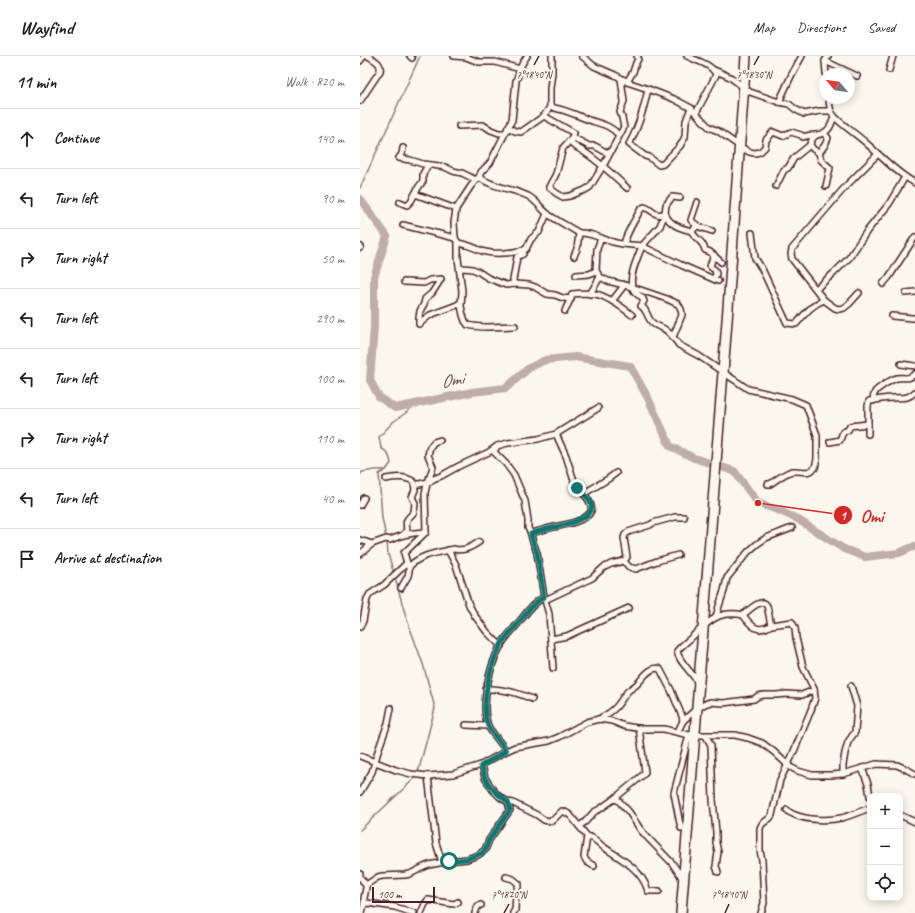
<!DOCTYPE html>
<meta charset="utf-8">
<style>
body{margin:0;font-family:Caveat,sans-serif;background:#f2f2f2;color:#202124}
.controls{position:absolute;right:12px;bottom:12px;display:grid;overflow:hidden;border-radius:8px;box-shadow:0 2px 10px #0003}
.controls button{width:36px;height:36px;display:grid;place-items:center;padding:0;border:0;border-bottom:1px solid #e0e0e0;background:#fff;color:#202124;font:20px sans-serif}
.compass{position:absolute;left:459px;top:12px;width:36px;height:36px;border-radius:50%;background:#fff;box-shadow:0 2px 10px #0003;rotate:299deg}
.scale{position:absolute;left:12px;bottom:10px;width:63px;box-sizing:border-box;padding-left:4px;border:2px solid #4a1f2b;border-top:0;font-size:11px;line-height:14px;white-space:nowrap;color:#4a1f2b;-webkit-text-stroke:3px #fbf7ec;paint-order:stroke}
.stop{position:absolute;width:12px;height:12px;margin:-9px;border:3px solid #0f766e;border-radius:50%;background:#fff}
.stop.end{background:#0f766e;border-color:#fff;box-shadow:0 1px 4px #0008}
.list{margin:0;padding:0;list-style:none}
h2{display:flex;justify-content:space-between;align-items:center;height:52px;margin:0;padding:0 16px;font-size:17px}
h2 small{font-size:13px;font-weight:400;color:#757577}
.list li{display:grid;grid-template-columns:26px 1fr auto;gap:12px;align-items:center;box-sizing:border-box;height:60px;padding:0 16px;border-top:1px solid #e0e0e0}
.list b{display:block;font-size:15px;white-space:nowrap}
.list em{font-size:13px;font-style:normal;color:#757577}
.icon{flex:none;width:22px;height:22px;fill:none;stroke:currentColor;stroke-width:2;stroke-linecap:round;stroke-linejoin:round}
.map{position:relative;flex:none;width:555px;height:857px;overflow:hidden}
header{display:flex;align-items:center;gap:24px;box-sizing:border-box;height:56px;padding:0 20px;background:#fff;border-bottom:1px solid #e0e0e0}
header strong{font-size:19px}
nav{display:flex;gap:22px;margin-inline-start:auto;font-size:14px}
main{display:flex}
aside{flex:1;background:#fff}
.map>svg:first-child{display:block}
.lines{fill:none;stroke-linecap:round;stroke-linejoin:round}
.stream{stroke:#907477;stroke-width:1.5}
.river{stroke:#bfadaa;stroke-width:8}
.street-casing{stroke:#4a1f2b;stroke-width:8}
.highway-casing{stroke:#4a1f2b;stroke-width:12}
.street{stroke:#fbf7ec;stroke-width:5}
.highway{stroke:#fbf7ec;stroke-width:9}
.route{stroke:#0f766e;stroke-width:5}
.ticks{fill:none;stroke:#4a1f2b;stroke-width:1.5}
.labels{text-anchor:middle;stroke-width:4;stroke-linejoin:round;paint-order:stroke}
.water-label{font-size:18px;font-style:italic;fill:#6d4a51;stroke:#fbf7ec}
.ticks-label{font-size:10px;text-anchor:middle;fill:#4a1f2b;stroke:#fbf7ec;stroke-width:4;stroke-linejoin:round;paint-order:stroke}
.leader{fill:none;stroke:#d62828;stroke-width:1.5}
.callout-dot{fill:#d62828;stroke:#fbf7ec;stroke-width:1.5}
.mark-label{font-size:12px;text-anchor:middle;font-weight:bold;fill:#fff}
.callout-label{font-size:18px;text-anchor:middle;font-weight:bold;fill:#d62828;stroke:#fbf7ec;stroke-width:4;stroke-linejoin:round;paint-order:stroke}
</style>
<header>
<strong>Wayfind</strong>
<nav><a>Map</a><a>Directions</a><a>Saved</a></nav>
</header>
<main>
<aside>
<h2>11 min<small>Walk · 820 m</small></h2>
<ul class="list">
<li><svg class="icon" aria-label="ahead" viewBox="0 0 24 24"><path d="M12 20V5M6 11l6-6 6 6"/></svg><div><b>Continue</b></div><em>140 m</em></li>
<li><svg class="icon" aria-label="left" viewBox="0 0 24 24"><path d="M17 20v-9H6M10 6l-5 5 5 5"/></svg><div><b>Turn left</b></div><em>90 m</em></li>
<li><svg class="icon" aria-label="right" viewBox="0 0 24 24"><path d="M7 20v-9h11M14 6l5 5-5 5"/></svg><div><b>Turn right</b></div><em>50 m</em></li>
<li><svg class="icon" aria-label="left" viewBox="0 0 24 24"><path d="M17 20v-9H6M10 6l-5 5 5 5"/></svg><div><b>Turn left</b></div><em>290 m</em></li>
<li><svg class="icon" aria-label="left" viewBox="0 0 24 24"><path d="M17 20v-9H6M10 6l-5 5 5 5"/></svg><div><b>Turn left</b></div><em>100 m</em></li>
<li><svg class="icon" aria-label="right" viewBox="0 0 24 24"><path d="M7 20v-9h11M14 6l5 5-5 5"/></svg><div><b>Turn right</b></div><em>110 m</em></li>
<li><svg class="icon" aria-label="left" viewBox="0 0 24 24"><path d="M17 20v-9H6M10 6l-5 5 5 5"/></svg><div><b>Turn left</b></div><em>40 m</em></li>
<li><svg class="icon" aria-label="arrive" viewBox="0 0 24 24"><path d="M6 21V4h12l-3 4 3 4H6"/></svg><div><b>Arrive at destination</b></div></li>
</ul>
</aside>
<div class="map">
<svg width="555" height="857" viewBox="0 0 555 857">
<rect width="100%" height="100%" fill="#fbf7ec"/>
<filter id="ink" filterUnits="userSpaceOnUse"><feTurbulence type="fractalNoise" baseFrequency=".025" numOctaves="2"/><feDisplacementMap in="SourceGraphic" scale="8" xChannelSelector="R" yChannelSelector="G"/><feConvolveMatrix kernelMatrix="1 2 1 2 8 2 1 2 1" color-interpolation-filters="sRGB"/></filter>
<g filter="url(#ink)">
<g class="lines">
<g class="stream">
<polyline points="0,132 60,0"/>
<path d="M0 419 2 416C9 415 17 413 25 414"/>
<path d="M26 481 22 462 19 418 26 414 31 407C29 399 28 396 21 392L19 381 33 366 47 356 55 348"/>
<polyline points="27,485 28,498 34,518"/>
<polyline points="35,522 46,561 63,608 75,652 58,717"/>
<polyline points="0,774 56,721"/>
</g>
<polyline class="river" points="0,143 27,180 14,221 14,271 10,324 19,341 35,352 55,348 112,336 146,332 169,312 185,304 215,301 270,310 288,342 310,390 334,402 374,415 398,447 420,455 437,463 484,493 505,501 539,497 555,490"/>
<defs>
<g id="street">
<polyline points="50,0 52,2"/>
<polyline points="94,0 106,1 119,6 135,6 160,13"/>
<path d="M222 0 234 10 255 19 270 27 288 33 314 43 331 52 349 71 358 75 375 87 389 96 395 97 400 96 405 91 406 84 413 76 423 80 431 76 441 79 443 81C448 79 452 79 457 79 469 77 471 70 474 60"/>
<path d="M327 0C337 5 352 8 356 19L336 57"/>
<polyline points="442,0 432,18 419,46 429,48 435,53 444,58 460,55 471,55"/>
<polyline points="0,5 4,0"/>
<polyline points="465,5 497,20"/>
<polyline points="354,14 370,21 390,36 419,46"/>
<polyline points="529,14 533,0"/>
<polyline points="466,18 465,5 468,0"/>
<polyline points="267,26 273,16 276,7 278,3 277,1 278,0"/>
<path d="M288 33C284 52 279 71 269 88L285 100 289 101 299 109 303 108 320 90 325 81 326 65 331 52"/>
<path d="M469 42C469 48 470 55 474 60 481 68 496 78 505 86 521 100 535 116 555 127"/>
<path d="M0 45 20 15C22 7 14 4 8 0"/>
<path d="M190 51C204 53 216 59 229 64 241 68 250 69 259 79"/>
<path d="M184 60 214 77 211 83 203 92 196 118 189 131 196 137 203 141 210 140 225 134 230 131 243 110 264 71C262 65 263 62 260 56L264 45 261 23"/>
<polyline points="99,70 123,69 131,74 139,77 145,77"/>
<polyline points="148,71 155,75 161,76 184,60 190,51 190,32 192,17 192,0"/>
<polyline points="212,81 229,90 235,90 249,98"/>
<path d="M211 83C211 89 216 91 221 94 238 104 253 119 267 132"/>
<polyline points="450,89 453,93 459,97 461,104 470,112 466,130"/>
<polyline points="43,92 42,98 39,102 50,104 63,108 72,109 85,111 93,115 102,117 116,124"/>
<polyline points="459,97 465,89 468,82 464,77"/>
<path d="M119 121C133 132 152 132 168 140 177 145 182 154 189 159 198 165 209 171 219 177 231 176 241 183 253 186 262 189 273 189 282 190 278 201 269 219 272 230 273 236 278 239 282 241L284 245 281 250C288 254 287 264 294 268 296 270 298 270 300 271 306 273 309 276 313 281"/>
<path d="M416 130 424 114 428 112 434 102 450 89C450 85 453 82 456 79"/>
<polyline points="55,138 58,132 63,125 63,118 68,109"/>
<polyline points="40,146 47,149 51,145 55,138 96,153"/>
<path d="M337 146 331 164C336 171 344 172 352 175"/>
<polyline points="305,157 300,170 282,190 321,209 358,225"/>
<path d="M305 157C309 169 320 172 332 175"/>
<polyline points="43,169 95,182"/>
<path d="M337 170 332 175C334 183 343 184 345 194L350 196 361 206"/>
<path d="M392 177 395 202 402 213 427 267 436 268C445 258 451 249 464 244"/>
<path d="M241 182 237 193 236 215 240 221 248 225 272 231 307 243 318 248 321 253 322 259 313 281 319 289 339 300 388 333 432 343 446 349 457 379V403L455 412C447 419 442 414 433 415 425 416 417 424 410 428H408"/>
<path d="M98 187C109 189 113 191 122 195 134 199 152 197 164 194L166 193 171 183 179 176 186 160 188 158"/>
<path d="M264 188C267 175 275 164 281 153L284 151C293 153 294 162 305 157L306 149 312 141 320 142"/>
<polyline points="0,192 1,191"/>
<polyline points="354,199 350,210 352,212 355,214 356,218 354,223"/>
<polyline points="214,200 217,193 219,177"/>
<polyline points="100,213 103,212 113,213 119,216 128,222 146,229 154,228 169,229 175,231 187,238 195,239 203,242 211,243"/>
<polyline points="216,219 229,218 236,215"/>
<polyline points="44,226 64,227 70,224 81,223 72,237 65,243 64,248 60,255 59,262 59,268 70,259 97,249 101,246"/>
<polyline points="154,228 153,224 157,201 163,198 164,194"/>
<polyline points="523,228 529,221 555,181"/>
<polyline points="456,233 474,217 489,202 507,175 529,148 545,121"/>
<polyline points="499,237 489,248 484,252 479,253 475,252 464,244 432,203 431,198 432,193 486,130 518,98"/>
<polyline points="546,237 555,236"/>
<polyline points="230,238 240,221"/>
<polyline points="252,245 263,231 262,228"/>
<path d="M205 255C207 249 211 244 212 238 220 237 227 237 235 238 247 240 262 251 272 259"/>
<polyline points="532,260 552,262 555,262"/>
<path d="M155 270C140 270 123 273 108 269L105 265 103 259 101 250 102 235 98 202V187L95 182 94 167 96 153 111 130 116 124 119 121 121 116 130 107 135 97 152 64 156 25 162 8 167 0"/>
<polyline points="541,308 555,310"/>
<path d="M513 345C513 342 514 338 515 336 518 332 532 323 537 322 544 321 549 324 555 318"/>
<path d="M508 378V350L509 345C517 344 524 342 532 342 542 341 547 344 555 336"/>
<polyline points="470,386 480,384 483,376 488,374 490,370 508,368"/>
<path d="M26 423C35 421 46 420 54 426L55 434 52 441 55 447 54 456C47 464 45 462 47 474L43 479"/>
<polyline points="55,429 68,426 73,411 68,399 70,391 74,386 80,384"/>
<polyline points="225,438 228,435 248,423 256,417"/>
<polyline points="0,449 4,442"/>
<polyline points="171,478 168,472 168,464 165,445 154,419 146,408 134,396 137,390 148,387 178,383 196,378 238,352"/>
<polyline points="0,484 12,488 26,483 30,484 43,479 54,477 66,476"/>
<polyline points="88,494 96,509 109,549 115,560 127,576 141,590"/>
<polyline points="0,498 12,488"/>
<polyline points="264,505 267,501 264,482 265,479 268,476 290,469 293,467 315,461 324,461"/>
<path d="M49 511C60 498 78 497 94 493 103 496 112 491 119 486"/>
<polyline points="41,532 48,520 49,515 49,511 47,507 44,497 66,476 65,437 67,428 73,423 81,420 99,410 129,396 136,391"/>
<polyline points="185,544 232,522 243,512 251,508 264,505 269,511 276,513 297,505 318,499"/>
<path d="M383 559C387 556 402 540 407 550 408 552 410 566 411 569L432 566 435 572 436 582 443 611 454 633 455 642 451 654 432 700 420 724 412 759 410 762 402 768 400 772V795L402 804 404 847 401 857"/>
<polyline points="356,561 359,550 364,535 367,522 388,496 397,488 406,482 432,472"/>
<polyline points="0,571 3,565 7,543 10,538 24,529 47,507"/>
<polyline points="191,583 207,580 220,574 269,552"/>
<path d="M193 612 189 558 184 541 177 497 172 483 171 478C187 470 216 470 228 459 232 456 232 451 230 447 227 438 219 436 215 428L206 400 196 378"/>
<path d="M337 626C332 615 319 607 317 595 322 589 328 585 333 580 349 565 359 554 383 559 391 570 398 578 411 569"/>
<path d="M126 633C142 632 158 637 172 643"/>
<path d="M239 663C244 660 250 657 254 653 260 648 263 640 268 635 271 632 275 631 278 627 283 622 291 609 300 613L311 634 322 660 323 665 318 675"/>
<polyline points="323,665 334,655 345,648 350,646 363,647 379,645 394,643 398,640 404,639 416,639 427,638 442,639 454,634"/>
<polyline points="106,669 128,670"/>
<polyline points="346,680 351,689 353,744 356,776 356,787 358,796 356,810 358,816"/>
<path d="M146 695C142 688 131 676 128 670 120 647 130 609 141 589 146 580 154 573 160 565 167 556 174 546 184 541"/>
<polyline points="0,700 36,714 51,718 68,720 93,718 121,709 146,695 155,691 189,685 199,681 227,666 239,663 252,665 264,670 283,673 304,673 329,679 375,679 388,682 402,687 414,696 430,711 438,715 452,719 471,719 483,718 516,708 537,709 546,713 555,718"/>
<polyline points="121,709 123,713 125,722 133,734 140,741 148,746 153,747 177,759 184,764 188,765 193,764 202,755 205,756 210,759 227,780 224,801 227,806 234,810"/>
<polyline points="502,712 508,728 510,740"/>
<polyline points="483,718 483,709 485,697 488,686 495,676 497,650 491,630"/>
<polyline points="68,720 76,787 82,806"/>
<polyline points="0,736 12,716 19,692 28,667 31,652"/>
<polyline points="254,743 284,718 285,716 279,672"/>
<path d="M427 754C429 756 432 758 435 759 447 764 468 765 481 762 491 760 500 755 510 752"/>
<polyline points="540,759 555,766"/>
<polyline points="219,770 225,766 234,756 240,753 254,743 258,744 269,756 280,773 287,781 312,807 323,823"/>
<polyline points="321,772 319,763 314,737 329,679"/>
<path d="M227 780C238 783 237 787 245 792 262 803 282 814 288 835H299"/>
<polyline points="0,818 0,821 6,829 6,832 4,842 4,848 2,857"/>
<polyline points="146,821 153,823 159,828 156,836 155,854 153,857"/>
<polyline points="6,829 18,821 22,820 45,819 50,818 64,811 69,809 89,805 107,803 118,799 125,794 129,784 150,754 148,746"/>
<polyline points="4,848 7,847 35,851 54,857"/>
<polyline points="61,857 65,848 68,844 94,848 98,846"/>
<polyline points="115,857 118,850 121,849"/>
</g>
<polyline id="highway" points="321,857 368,252 386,0"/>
</defs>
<use href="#street" class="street-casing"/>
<use href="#highway" class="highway-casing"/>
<use href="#street" class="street"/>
<use href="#highway" class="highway"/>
</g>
</g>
<g class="lines" filter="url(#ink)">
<path class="route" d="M89 805 107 803 122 797 125 794 129 784 150 754 148 746C139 740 130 732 125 722 123 717 124 714 121 710L146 695C142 688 131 676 128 670 120 648 130 609 141 589 146 580 154 573 160 565 167 556 174 546 184 541L177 497 172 483 171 478C190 469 262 466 217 432"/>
</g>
<path class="ticks" d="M174 9 179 0M394 9 399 0M144 857 149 848M365 857 369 848"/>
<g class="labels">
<g class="water-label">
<text transform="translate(92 324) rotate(-11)" y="6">Omi</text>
</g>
</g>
<g class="ticks-label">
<text x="174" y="22">7°18'40"N</text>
<text x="394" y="22">7°18'30"N</text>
<text x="149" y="842">7°18'20"N</text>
<text x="369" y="842">7°18'10"N</text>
</g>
<path class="leader" d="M398 447L483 459"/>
<g class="callout-dot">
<circle cx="398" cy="447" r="4"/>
<circle cx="483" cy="459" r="10"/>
</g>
<g class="mark-label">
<text x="483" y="464">1</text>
</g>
<g class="callout-label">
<text x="512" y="466">Omi</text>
</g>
</svg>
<div class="controls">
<button>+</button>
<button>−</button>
<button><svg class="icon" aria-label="locate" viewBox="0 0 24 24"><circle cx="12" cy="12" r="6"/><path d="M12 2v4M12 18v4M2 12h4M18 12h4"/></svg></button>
</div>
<svg class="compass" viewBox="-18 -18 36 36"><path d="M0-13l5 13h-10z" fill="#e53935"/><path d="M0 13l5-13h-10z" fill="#757577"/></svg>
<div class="scale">100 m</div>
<div class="stop" style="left:89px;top:805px"></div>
<div class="stop end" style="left:217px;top:432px"></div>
</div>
</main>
